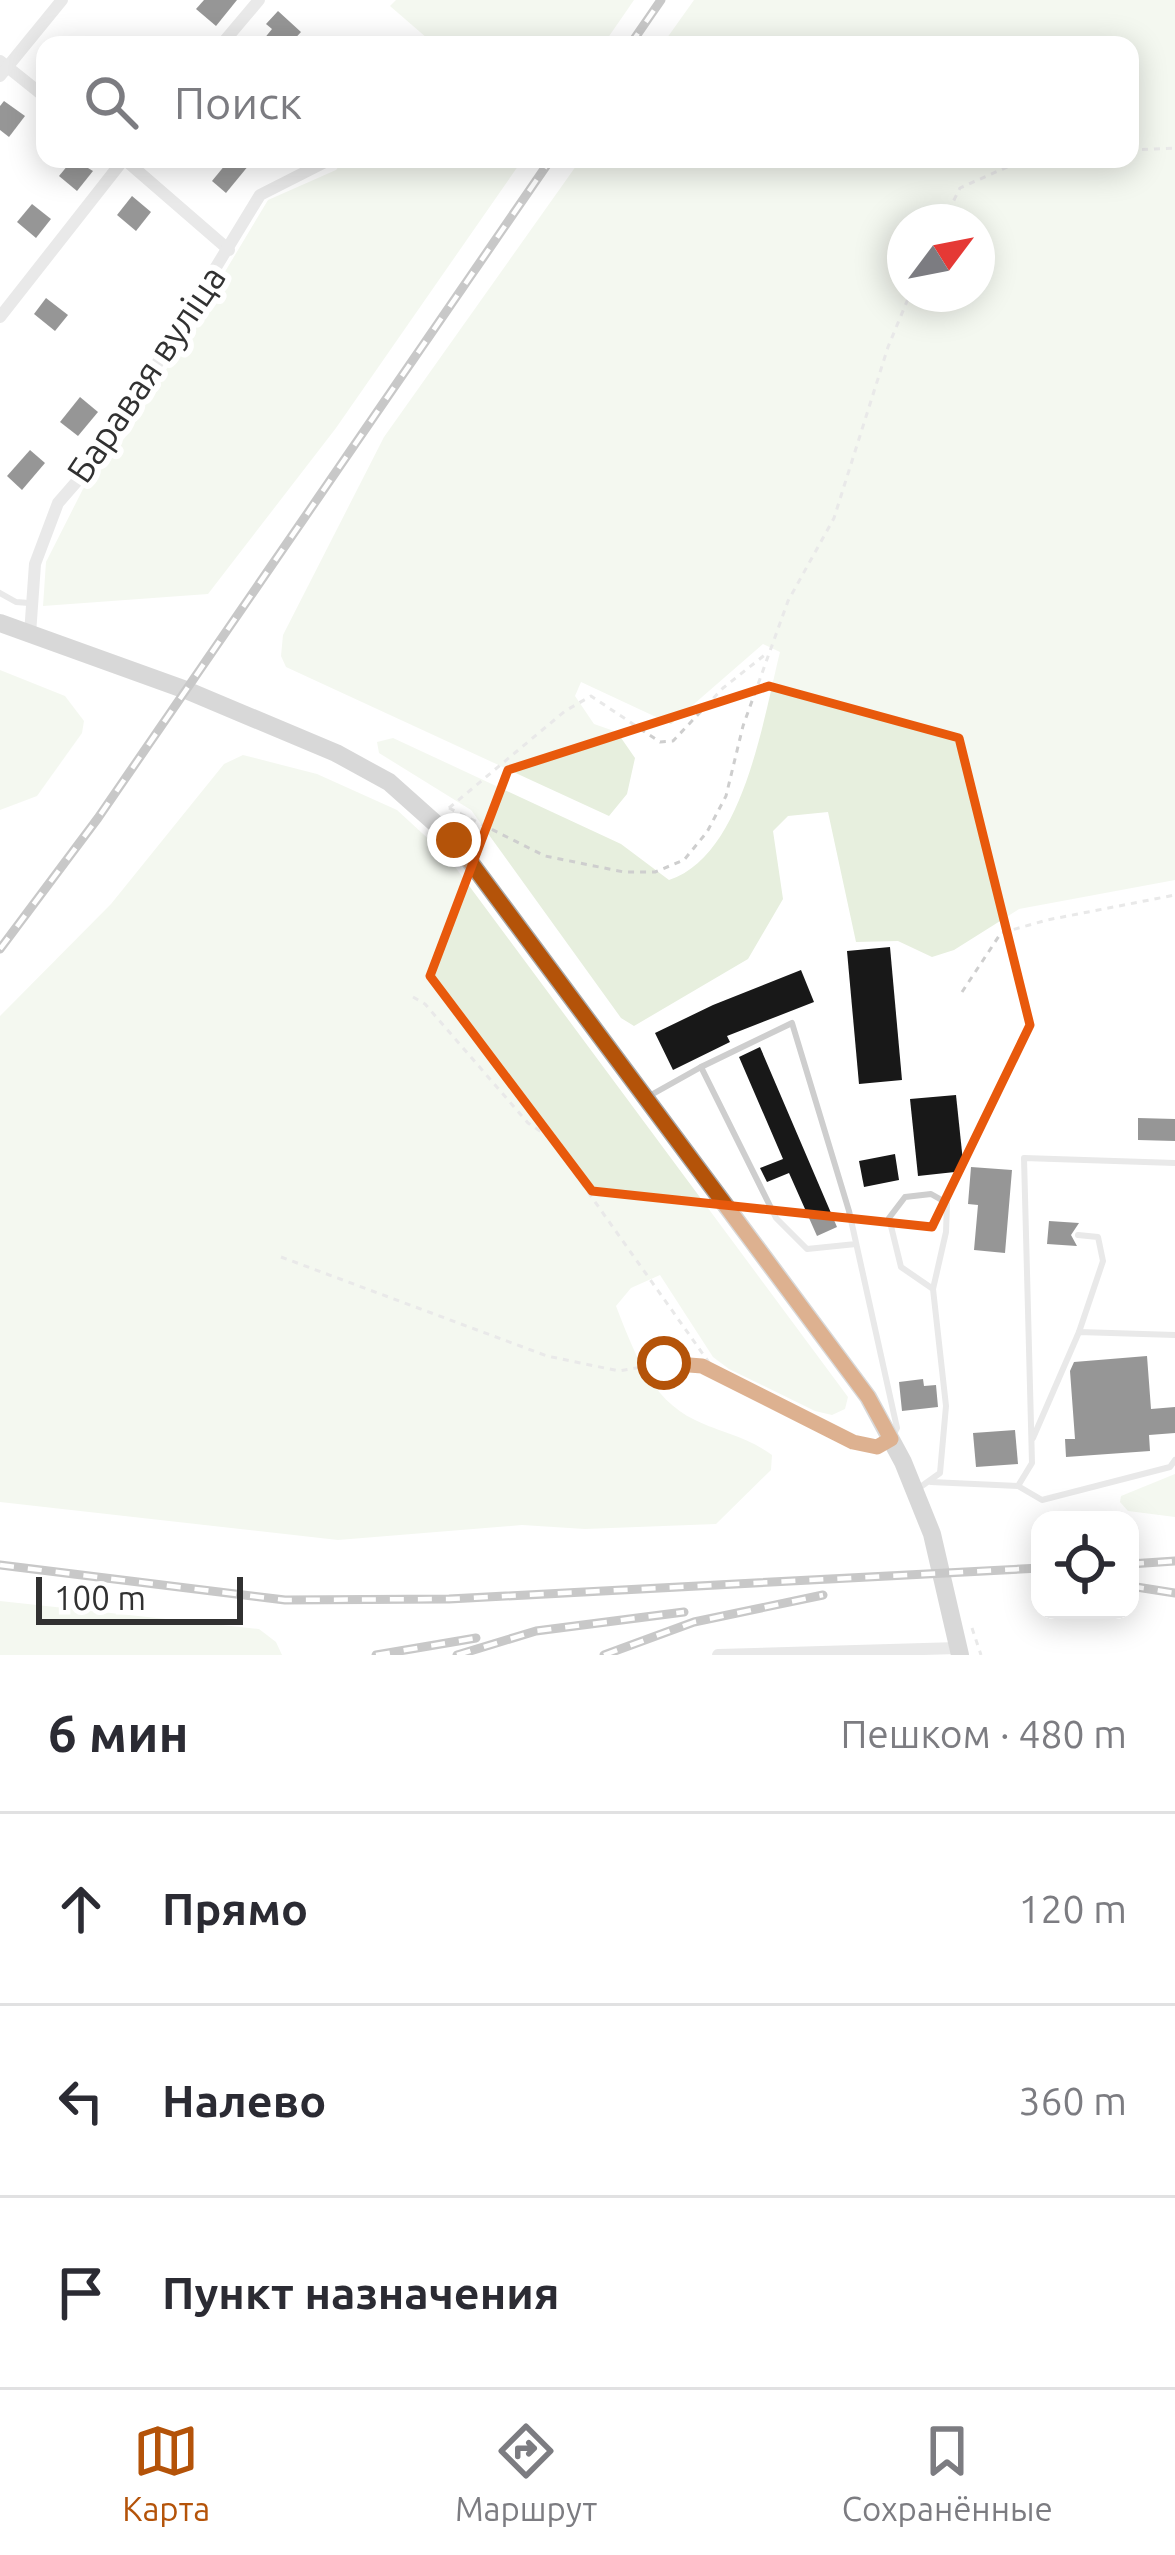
<!DOCTYPE html>
<html lang="ru">
<meta charset="utf-8">
<style>
body{margin:0;font-family:Ubuntu,sans-serif;background:#f2f2f3;color:#2b2b33}
.controls{position:absolute;right:36px;bottom:36px;display:grid;overflow:hidden;border-radius:24px;box-shadow:0 6px 30px #0003}
.controls button{width:108px;height:108px;display:grid;place-items:center;padding:0;border:0;border-bottom:3px solid #e1e1e2;background:#fff;color:#2b2b33;font:60px sans-serif}
.compass{position:absolute;left:887px;top:204px;width:108px;height:108px;border-radius:50%;background:#fff;box-shadow:0 6px 30px #0003;rotate:58deg}
.scale{position:absolute;left:36px;bottom:30px;width:207px;box-sizing:border-box;padding-left:12px;border:6px solid #313131;border-top:0;font-size:33px;line-height:42px;white-space:nowrap;color:#313131;-webkit-text-stroke:9px #fff;paint-order:stroke}
.stop{position:absolute;width:36px;height:36px;margin:-27px;border:9px solid #b45309;border-radius:50%;background:#fff}
.stop.end{background:#b45309;border-color:#fff;box-shadow:0 3px 12px #0008}
.list{margin:0;padding:0;list-style:none}
h2{display:flex;justify-content:space-between;align-items:center;height:156px;margin:0;padding:0 48px;font-size:51px}
h2 small{font-size:39px;font-weight:400;color:#7c7c81}
.list li{display:grid;grid-template-columns:78px 1fr auto;gap:36px;align-items:center;box-sizing:border-box;height:192px;padding:0 48px;border-top:3px solid #e1e1e2}
.list b{display:block;font-size:45px;white-space:nowrap}
.list em{font-size:39px;font-style:normal;color:#7c7c81}
.icon{flex:none;width:66px;height:66px;fill:none;stroke:currentColor;stroke-width:2;stroke-linecap:round;stroke-linejoin:round}
.map{position:relative;flex:none;width:1175px;height:1655px;overflow:hidden}
.search{position:absolute;background:#fff;box-shadow:0 6px 30px #0003;left:36px;right:36px;top:36px;height:132px;display:flex;align-items:center;gap:30px;box-sizing:border-box;padding:0 42px;border-radius:24px;color:#7c7c81;font-size:45px}
.sheet{height:732px;background:#fff}
nav{display:flex;justify-content:space-around;align-items:center;box-sizing:border-box;height:168px;border-top:3px solid #e1e1e2;background:#fff;font-size:33px;color:#7c7c81}
nav a{display:grid;justify-items:center;gap:6px}
nav .on{color:#b45309}
.map>svg:first-child{display:block}
.green{fill:#e7efde;fill-rule:evenodd}
.building{fill:#181818}
.lines{fill:none;stroke-linecap:round;stroke-linejoin:round}
.path{stroke:#cecece;stroke-width:3;stroke-dasharray:6 6;stroke-linecap:butt}
.service{stroke:#cecece;stroke-width:6}
.minor{stroke:#cecece;stroke-width:12}
.primary{stroke:#a9a9a9;stroke-width:18}
.rail-casing{stroke:#868686;stroke-width:9}
.rail{stroke:#fff;stroke-width:4.5;stroke-dasharray:14;stroke-linecap:butt}
.route{stroke:#b45309;stroke-width:15}
.marked{fill:none;stroke:#e8590c;stroke-width:9;stroke-linejoin:round}
.labels{text-anchor:middle;stroke-width:12;stroke-linejoin:round;paint-order:stroke}
.street-label{font-size:36px;fill:#313131;stroke:#fff}
</style>
<div class="map">
<svg width="1175" height="1655" viewBox="0 0 1175 1655">
<rect width="100%" height="100%" fill="#fff"/>
<g class="green">
<polygon points="396,0 634,0 603,45 435,45 390,6"/>
<path d="M694 0H1175V880L1019 909 954 950 932 957 898 941 856 942 828 812 788 816 773 831 783 899 748 959 634 1026 621 1018 471 810 379 753 377 742 393 738 621 844 669 880C743 856 763 720 780 652L763 644 671 724 581 682 575 696 594 724 617 732 635 758 627 794 609 816 286 667 281 656 283 635 384 437 581 159H1130V45H662ZM905 222H977V294H905Z"/>
<polygon points="345,159 523,159 336,428 208,594 43,606 46,562 83,489 127,435 268,200 336,170"/>
<polygon points="0,670 65,696 84,721 82,733 37,796 0,810"/>
<path d="M243 755 317 774 397 810 447 856 848 1397 845 1409 832 1415 815 1411 729 1369 713 1357 660 1275 631 1288 616 1306C633 1349 650 1399 695 1420 724 1434 744 1435 772 1455L771 1470 716 1524 585 1529 522 1525 338 1540 0 1502V1016L111 904 224 764Z"/>
<polygon points="1175,1474 1175,1517 1128,1511 1120,1502 1121,1496"/>
<polygon points="0,1601 259,1629 276,1642 282,1655 0,1655"/>
</g>
<g class="building">
<polygon points="204,0 237,0 216,26 196,9"/>
<polygon points="278,11 301,32 289,45 259,45 272,29 266,24"/>
<polygon points="4,101 25,116 9,137 0,130 0,106"/>
<polygon points="73,159 93,171 77,191 59,176"/>
<polygon points="230,159 242,159 249,165 226,193 212,181"/>
<polygon points="132,196 151,212 136,231 117,215"/>
<polygon points="32,204 51,219 36,238 17,222"/>
<polygon points="46,298 68,315 55,331 34,314"/>
<polygon points="80,397 98,412 78,436 60,422"/>
<polygon points="30,450 45,463 22,490 7,476"/>
<polygon points="890,947 902,1080 859,1084 847,951"/>
<polygon points="801,970 814,1002 727,1036 730,1042 673,1070 655,1033 713,1005"/>
<polygon points="760,1047 837,1227 817,1236 789,1173 767,1182 760,1168 783,1159 739,1057"/>
<polygon points="956,1095 964,1171 918,1176 910,1099"/>
<polygon points="1138,1118 1175,1119 1175,1141 1138,1140"/>
<polygon points="895,1154 899,1180 864,1187 859,1161"/>
<polygon points="971,1167 1012,1170 1005,1253 974,1250 978,1205 968,1204"/>
<polygon points="1049,1221 1079,1223 1071,1235 1077,1246 1047,1244"/>
<polygon points="1147,1356 1151,1409 1175,1407 1175,1433 1149,1435 1150,1451 1066,1457 1065,1439 1075,1439 1070,1371 1074,1362"/>
<polygon points="923,1379 924,1386 936,1385 938,1407 902,1411 899,1382"/>
<polygon points="1015,1430 1018,1464 976,1467 973,1433"/>
</g>
<g class="lines">
<g class="path">
<polyline points="1130,150 1175,148"/>
<polyline points="943,222 960,188 1025,159"/>
<polyline points="449,808 545,856 624,872 655,872 684,860 707,832 726,796 743,726 788,601 834,518 888,347 910,294"/>
<polyline points="449,808 565,711 591,696 660,742 673,741 723,688 766,654"/>
<polyline points="962,992 1001,933 1047,920 1175,895"/>
<polyline points="413,997 425,1004 528,1123 549,1137 715,1371"/>
<polyline points="281,1257 547,1356 619,1371 664,1363 702,1366 853,1442 876,1447"/>
<polyline points="972,1628 981,1655"/>
</g>
<g class="service">
<polyline points="0,593 16,602 29,603"/>
<polyline points="651,1095 701,1067"/>
<polyline points="1078,1235 1098,1237 1103,1261 1079,1332"/>
<polyline points="856,1244 807,1249 776,1218 701,1067 792,1023 849,1211 897,1428 893,1436"/>
<polyline points="1033,1438 1079,1332 1175,1335"/>
<polyline points="931,1482 1018,1486 1032,1463 1024,1158 1175,1163"/>
<polyline points="1018,1486 1042,1500 1170,1467 1175,1460"/>
<polyline points="919,1488 940,1473 946,1406 933,1289 946,1232 947,1203 931,1194 905,1197 889,1218 901,1267 933,1289"/>
</g>
<g class="minor">
<polyline points="221,45 259,0"/>
<polyline points="0,61 45,97"/>
<polyline points="0,76 62,0"/>
<polyline points="0,317 124,159 229,250"/>
<polyline points="30,634 35,564 58,503 105,449 260,195 331,159"/>
<polyline points="718,1655 958,1648"/>
</g>
<polyline class="primary" points="0,623 186,690 336,753 389,782 454,840 868,1397 903,1462 932,1534 960,1655"/>
<defs>
<g id="rail">
<polyline points="630,45 661,0"/>
<polyline points="0,949 98,818 551,159"/>
<polyline points="1130,1564 1175,1561"/>
<polyline points="0,1565 285,1600 449,1599 1040,1568"/>
<polyline points="1130,1586 1175,1593"/>
<polyline points="376,1655 476,1638"/>
<polyline points="457,1655 536,1631 684,1612"/>
<polyline points="604,1655 694,1622 823,1595"/>
</g>
</defs>
<use href="#rail" class="rail-casing"/>
<use href="#rail" class="rail"/>
</g>
<g class="lines">
<polyline class="route" points="454,840 868,1397 891,1439 877,1447 853,1442 702,1366 664,1363"/>
</g>
<path d="M0 0H1175V1655H0ZM769 686 959 738 1030 1025 932 1227 592 1191 430 976 508 770Z" fill="#fff" fill-opacity=".55" fill-rule="evenodd"/>
<path class="marked" d="M769 686 959 738 1030 1025 932 1227 592 1191 430 976 508 770Z"/>
<g class="labels">
<g class="street-label">
<text transform="translate(146 374) rotate(-56)" y="13">Баравая вуліца</text>
</g>
</g>
</svg>
<div class="controls">
<button><svg class="icon" aria-label="locate" viewBox="0 0 24 24"><circle cx="12" cy="12" r="6"/><path d="M12 2v4M12 18v4M2 12h4M18 12h4"/></svg></button>
</div>
<svg class="compass" viewBox="-18 -18 36 36"><path d="M0-13l5 13h-10z" fill="#e53935"/><path d="M0 13l5-13h-10z" fill="#7c7c81"/></svg>
<div class="scale">100 m</div>
<div class="stop" style="left:664px;top:1363px"></div>
<div class="stop end" style="left:454px;top:840px"></div>
<div class="search"><svg class="icon" aria-label="search" viewBox="0 0 24 24"><circle cx="10" cy="10" r="6"/><path d="M15 15l6 6"/></svg>Поиск</div>
</div>
<section class="sheet">
<h2>6 мин<small>Пешком · 480 m</small></h2>
<ul class="list">
<li><svg class="icon" aria-label="ahead" viewBox="0 0 24 24"><path d="M12 20V5M6 11l6-6 6 6"/></svg><div><b>Прямо</b></div><em>120 m</em></li>
<li><svg class="icon" aria-label="left" viewBox="0 0 24 24"><path d="M17 20v-9H6M10 6l-5 5 5 5"/></svg><div><b>Налево</b></div><em>360 m</em></li>
<li><svg class="icon" aria-label="arrive" viewBox="0 0 24 24"><path d="M6 21V4h12l-3 4 3 4H6"/></svg><div><b>Пункт назначения</b></div></li>
</ul>
</section>
<nav>
<a class="on"><svg class="icon" aria-label="map" viewBox="0 0 24 24"><path d="M3 6l6-2 6 2 6-2v14l-6 2-6-2-6 2zM9 4v14M15 6v14"/></svg>Карта</a>
<a><svg class="icon" aria-label="directions" viewBox="0 0 24 24"><path d="M12 3l9 9-9 9-9-9zM9 14v-3h6M13 9l2 2-2 2"/></svg>Маршрут</a>
<a><svg class="icon" aria-label="saved" viewBox="0 0 24 24"><path d="M7 4h10v16l-5-4-5 4z"/></svg>Сохранённые</a>
</nav>
